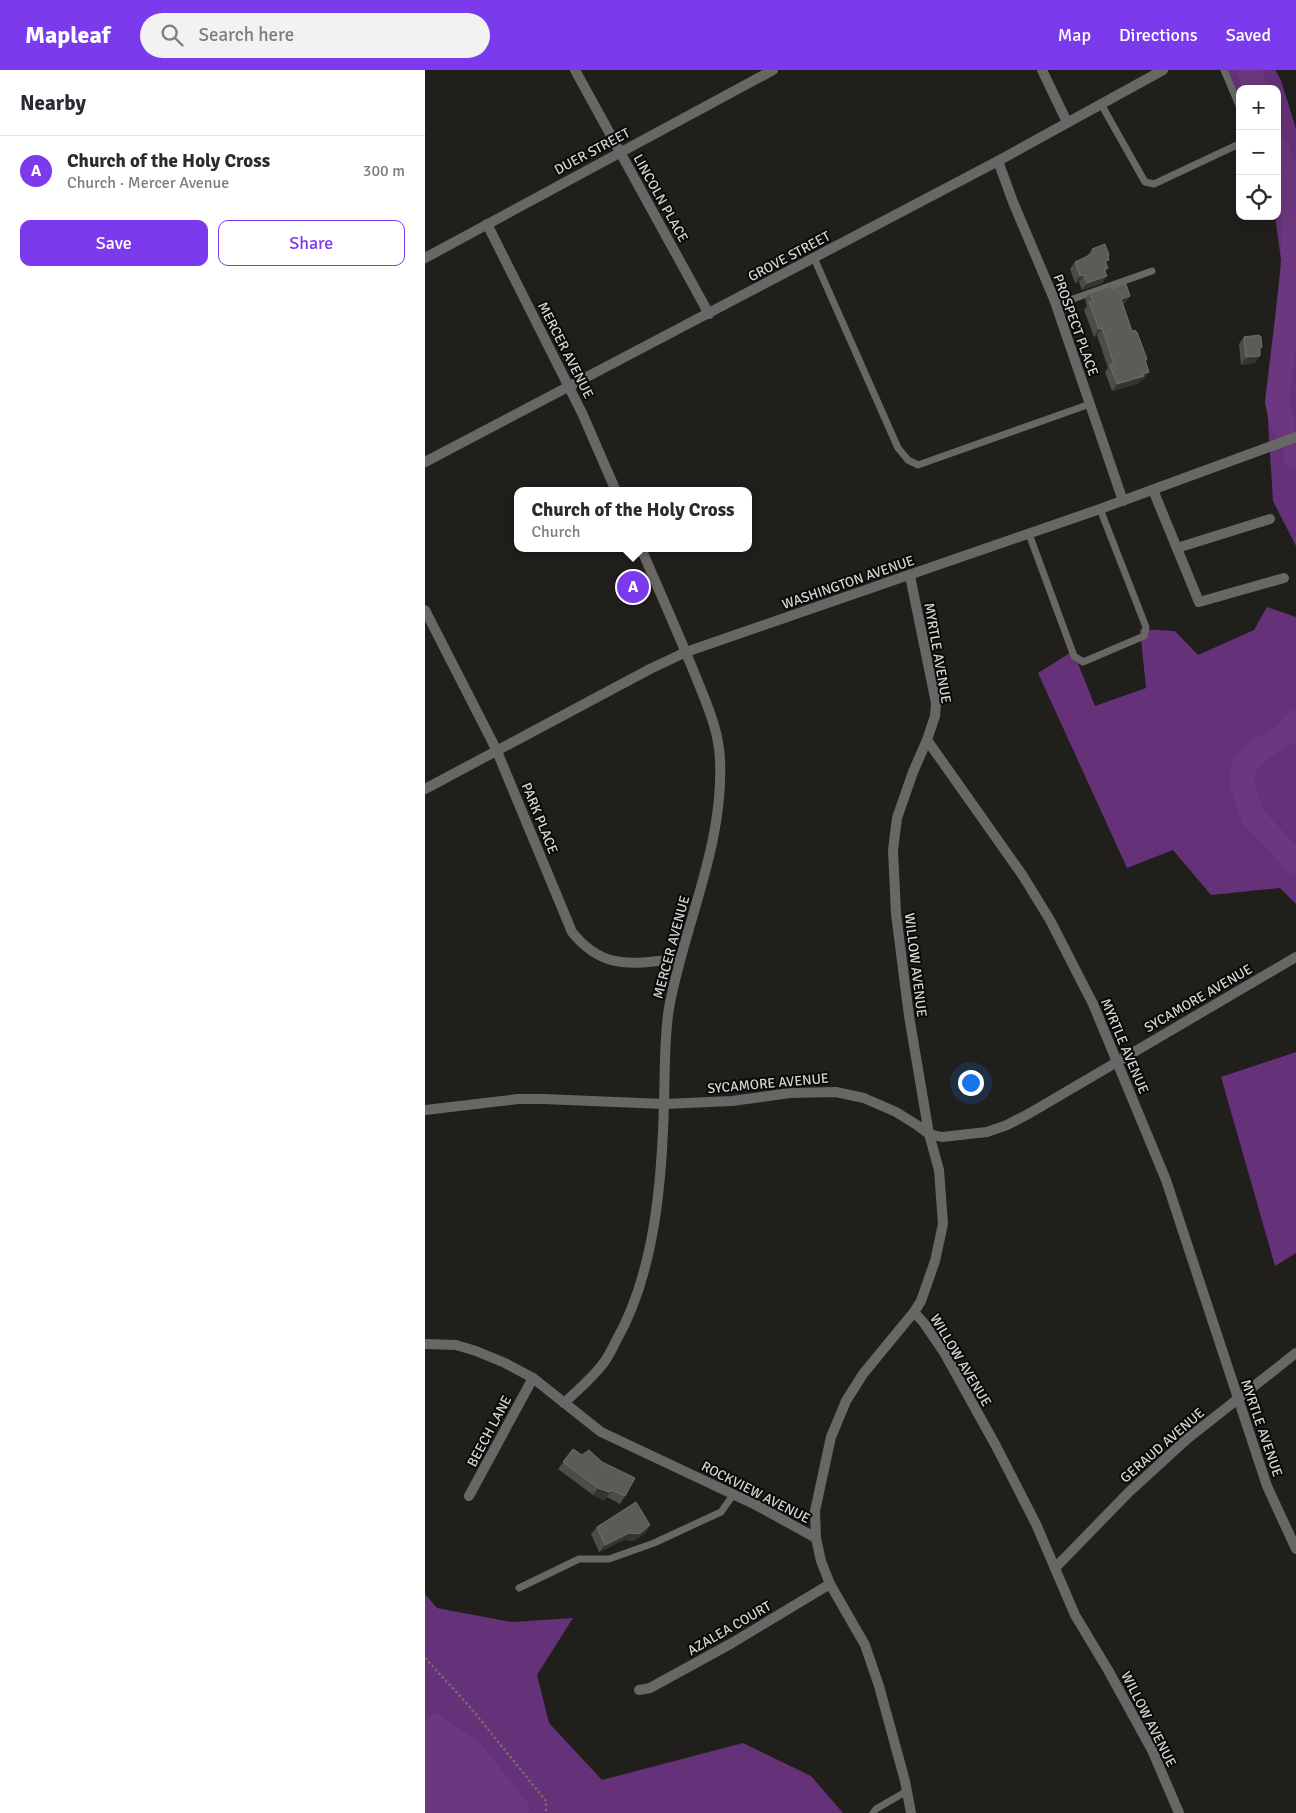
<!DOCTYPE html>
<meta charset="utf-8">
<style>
body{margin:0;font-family:Signika,sans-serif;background:#f2f2f3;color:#2b2b33}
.controls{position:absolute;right:15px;top:15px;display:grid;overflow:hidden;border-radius:10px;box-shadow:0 5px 20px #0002}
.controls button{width:45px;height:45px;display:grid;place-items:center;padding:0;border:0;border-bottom:1px solid #e1e1e2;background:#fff;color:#2b2b33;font:25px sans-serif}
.you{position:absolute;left:545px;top:1012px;width:18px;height:18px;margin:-12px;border:4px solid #fff;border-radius:50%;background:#1a73e8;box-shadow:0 0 0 8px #1a73e833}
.badge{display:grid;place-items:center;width:32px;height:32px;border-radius:50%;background:#7c3aed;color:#fff;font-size:16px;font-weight:700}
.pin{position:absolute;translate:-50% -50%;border:2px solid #fff;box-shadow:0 1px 5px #0006}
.popup{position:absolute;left:89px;top:417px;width:238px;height:65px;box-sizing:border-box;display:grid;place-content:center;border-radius:10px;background:#fff;filter:drop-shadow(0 1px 4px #0005);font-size:16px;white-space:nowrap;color:#7c7c81}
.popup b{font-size:19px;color:#2b2b33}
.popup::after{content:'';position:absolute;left:50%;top:100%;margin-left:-10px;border:10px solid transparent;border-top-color:#fff}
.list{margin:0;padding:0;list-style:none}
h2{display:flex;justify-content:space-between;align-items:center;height:65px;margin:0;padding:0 20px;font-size:21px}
h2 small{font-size:16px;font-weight:400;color:#7c7c81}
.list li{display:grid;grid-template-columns:32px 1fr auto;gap:15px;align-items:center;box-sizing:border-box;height:70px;padding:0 20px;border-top:1px solid #e1e1e2}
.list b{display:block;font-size:19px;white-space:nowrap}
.list p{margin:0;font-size:16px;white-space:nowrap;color:#7c7c81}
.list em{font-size:16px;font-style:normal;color:#7c7c81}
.actions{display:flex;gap:10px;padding:15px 20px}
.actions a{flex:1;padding:11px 0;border:1px solid #7c3aed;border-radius:10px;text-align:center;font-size:18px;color:#7c3aed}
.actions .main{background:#7c3aed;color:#fff}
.icon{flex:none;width:28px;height:28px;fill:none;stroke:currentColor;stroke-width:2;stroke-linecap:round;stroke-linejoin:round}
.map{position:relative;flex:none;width:871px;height:1743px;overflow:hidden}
header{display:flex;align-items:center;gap:30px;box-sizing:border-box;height:70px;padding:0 25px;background:#7c3aed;color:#fff}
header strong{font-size:24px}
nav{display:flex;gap:28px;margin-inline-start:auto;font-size:18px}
.search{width:350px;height:45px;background:#f2f2f3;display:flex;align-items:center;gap:12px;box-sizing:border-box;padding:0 18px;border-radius:28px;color:#7c7c81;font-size:19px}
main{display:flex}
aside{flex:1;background:#fff}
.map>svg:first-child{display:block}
.forest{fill:#653178}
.water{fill:#6b377f}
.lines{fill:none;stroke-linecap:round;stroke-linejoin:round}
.river{stroke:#6b377f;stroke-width:24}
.path{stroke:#6f6e6b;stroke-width:2.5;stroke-dasharray:2.5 2.5;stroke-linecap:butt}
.service{stroke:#686765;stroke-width:7}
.minor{stroke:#686765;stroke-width:10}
.wall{fill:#4d4c47}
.shaded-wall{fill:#35342f}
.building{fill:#5c5b56;stroke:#6f6e69}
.labels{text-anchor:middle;stroke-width:4;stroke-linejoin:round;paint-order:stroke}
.street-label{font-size:14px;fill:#d5d4d1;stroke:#0a0908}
</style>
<header>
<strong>Mapleaf</strong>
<div class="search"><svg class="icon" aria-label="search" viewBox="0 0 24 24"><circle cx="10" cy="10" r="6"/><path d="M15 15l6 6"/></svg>Search here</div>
<nav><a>Map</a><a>Directions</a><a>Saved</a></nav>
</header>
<main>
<aside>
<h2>Nearby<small></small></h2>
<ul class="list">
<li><span class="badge">A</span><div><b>Church of the Holy Cross</b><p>Church · Mercer Avenue</p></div><em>300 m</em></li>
</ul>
<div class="actions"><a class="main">Save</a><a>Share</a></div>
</aside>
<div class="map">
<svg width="871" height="1743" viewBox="0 0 871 1743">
<rect width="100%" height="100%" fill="#201f1b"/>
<g class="forest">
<polygon points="802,0 850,0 856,10 871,59 871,476 848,431 842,335 856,190 850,146 852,146 852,19 815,19 815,32"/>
<polygon points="842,537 871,547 871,834 855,818 786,825 748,780 702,798 613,603 648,581 670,636 721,618 715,559 750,561 773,585 829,560"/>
<polygon points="871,982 871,1183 850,1196 796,1007"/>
<polygon points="0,1524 12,1538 87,1552 148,1548 112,1605 124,1653 177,1710 318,1673 386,1706 418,1743 103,1743 106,1737 9,1642 0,1649"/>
</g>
<polygon class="water" points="9,1642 53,1670 106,1737 103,1743 0,1743 0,1649"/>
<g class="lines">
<g class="river">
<polyline points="824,0 830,19"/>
<polyline points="852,78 858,94 868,141 868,199 852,332 858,356"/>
<polyline points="870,384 871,387"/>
<polyline points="871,652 861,664 832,682 818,697 818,719 829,748 871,792"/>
</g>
<polyline class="path" points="0,1588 45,1637 121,1731 121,1743"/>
<g class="service">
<polyline points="799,0 815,38"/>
<polyline points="676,34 720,112 729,114 814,74 815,72"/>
<polyline points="389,188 473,378 483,390 493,395 665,334"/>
<polyline points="631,235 727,201"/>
<polyline points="604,464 649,586 658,592 719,566 721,557 675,439"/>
<polyline points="94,1518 154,1489 184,1489 229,1473 296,1442 308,1425"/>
<polyline points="448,1743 451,1739 482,1721"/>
</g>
<g class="minor">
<polyline points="150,0 284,244"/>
<polyline points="617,0 642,52"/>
<polyline points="573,91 588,132 629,229 698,431"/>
<polyline points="62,154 157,343 191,421"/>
<polyline points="0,188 348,0"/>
<polyline points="0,392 573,91 738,0"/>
<polyline points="728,420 774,532 859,508"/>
<polyline points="752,478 845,449"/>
<polyline points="485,506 511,633 510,646 502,670 598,806 625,850 668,934 741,1110 842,1416 871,1479"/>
<path d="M0 540 71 679 147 862C179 902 209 893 255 889"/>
<polyline points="0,719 225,599 261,582 675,439 871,367"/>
<polyline points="0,1040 93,1029 118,1029 239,1034 307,1031 365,1023 411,1022 439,1028 471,1042 492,1055 504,1064 517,1067 562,1062 582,1055 605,1043 871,887"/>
<polyline points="489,1242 499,1253 520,1284 571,1376 611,1454 650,1545 683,1600 727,1680 754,1743"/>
<polyline points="0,1274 31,1275 51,1281 80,1293 108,1308 176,1362 331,1435 391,1468 396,1491 405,1514 440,1575 454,1616 480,1711 486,1743"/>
<path d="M139 1333C152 1321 166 1309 177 1295 183 1288 187 1279 191 1271 230 1203 237 1110 239 1033 240 1002 239 969 244 938 259 855 299 776 295 690 294 662 283 637 273 612 255 567 235 523 216 478"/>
<polyline points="44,1426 108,1308"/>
<polyline points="391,1468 390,1441 406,1367 421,1331 438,1304 489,1242 496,1231 510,1191 518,1154 514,1100 504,1064 484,946 471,844 468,780 472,748 488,702 502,670"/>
<polyline points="630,1498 704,1422 762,1369 871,1283"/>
<polyline points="214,1620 225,1618 307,1573 405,1514"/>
</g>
</g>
<g class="wall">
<polygon points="667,179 683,187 681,194 683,198 680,202 682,206 677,213 657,220 654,212 650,213 645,199 650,192 662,186"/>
<polygon points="687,219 705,226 700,233 698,234 707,261 722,289 721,292 719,309 716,310 714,313 687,321 680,302 683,298 672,265 669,267 659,240 662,236 660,230 665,223"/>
<polygon points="819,267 835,281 830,293 816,295 814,274"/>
<polygon points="148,1379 157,1385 200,1426 195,1434 182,1427 179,1430 168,1425 133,1399"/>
<polygon points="225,1455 220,1463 209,1471 199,1470 174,1482 166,1464 172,1457"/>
</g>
<g class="shaded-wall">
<polygon points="659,205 654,212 650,213 655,206"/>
<polygon points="682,206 677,213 657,220 662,213"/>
<polygon points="705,226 700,233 691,237 696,229"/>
<polygon points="677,258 672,265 669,267 674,259"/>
<polygon points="835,286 830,293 816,295 821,287"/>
<polygon points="724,302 719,309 716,310 714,313 687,321 692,314"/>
<polygon points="173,1418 187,1420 182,1427 179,1430 168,1425"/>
<polygon points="225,1455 220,1463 209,1471 199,1470 174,1482 180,1475 204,1463"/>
</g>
<g class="building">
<polygon points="680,174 684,185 683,186 684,190 680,191 683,198 679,199 682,206 662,213 659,205 655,206 650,192 669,183 667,179"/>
<polygon points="701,214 705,226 696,229 707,261 710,260 711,262 712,262 722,289 720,290 724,302 718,304 719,306 692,314 685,295 689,294 677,258 674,259 664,232 668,231 665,223 686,216 687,219"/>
<polygon points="834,265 836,267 837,277 835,278 835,286 821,287 819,267"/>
<polygon points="148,1379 157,1385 164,1380 177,1392 210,1408 200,1426 187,1420 184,1422 173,1418 138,1392"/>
<polygon points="211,1432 225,1455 214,1464 204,1463 180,1475 172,1457"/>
</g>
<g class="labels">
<g class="street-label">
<text transform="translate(167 81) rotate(-28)" y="5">DUER STREET</text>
<text transform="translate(236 128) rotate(61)" y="5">LINCOLN PLACE</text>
<text transform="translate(364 186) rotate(-28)" y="5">GROVE STREET</text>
<text transform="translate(651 255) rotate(70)" y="5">PROSPECT PLACE</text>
<text transform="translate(141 280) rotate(63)" y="5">MERCER AVENUE</text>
<text transform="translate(423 512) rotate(-19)" y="5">WASHINGTON AVENUE</text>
<text transform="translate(513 583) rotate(80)" y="5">MYRTLE AVENUE</text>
<text transform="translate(115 748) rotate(68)" y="5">PARK PLACE</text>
<text transform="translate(246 877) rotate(-75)" y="5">MERCER AVENUE</text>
<text transform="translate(491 895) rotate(83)" y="5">WILLOW AVENUE</text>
<text transform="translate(773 928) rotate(-30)" y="5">SYCAMORE AVENUE</text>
<text transform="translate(700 976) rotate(67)" y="5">MYRTLE AVENUE</text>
<text transform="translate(343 1013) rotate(-5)" y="5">SYCAMORE AVENUE</text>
<text transform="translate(536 1290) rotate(59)" y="5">WILLOW AVENUE</text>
<text transform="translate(837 1358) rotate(71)" y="5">MYRTLE AVENUE</text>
<text transform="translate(64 1361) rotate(-62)" y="5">BEECH LANE</text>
<text transform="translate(737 1375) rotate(-41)" y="5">GERAUD AVENUE</text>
<text transform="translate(331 1422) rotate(27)" y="5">ROCKVIEW AVENUE</text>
<text transform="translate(304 1558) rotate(-30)" y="5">AZALEA COURT</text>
<text transform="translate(724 1649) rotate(63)" y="5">WILLOW AVENUE</text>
</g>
</g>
</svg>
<div class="controls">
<button>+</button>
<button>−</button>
<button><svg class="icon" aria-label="locate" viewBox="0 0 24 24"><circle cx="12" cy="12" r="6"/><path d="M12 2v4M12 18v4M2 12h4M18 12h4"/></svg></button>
</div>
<div class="you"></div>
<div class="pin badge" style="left:208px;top:517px">A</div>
<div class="popup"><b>Church of the Holy Cross</b>Church</div>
</div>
</main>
